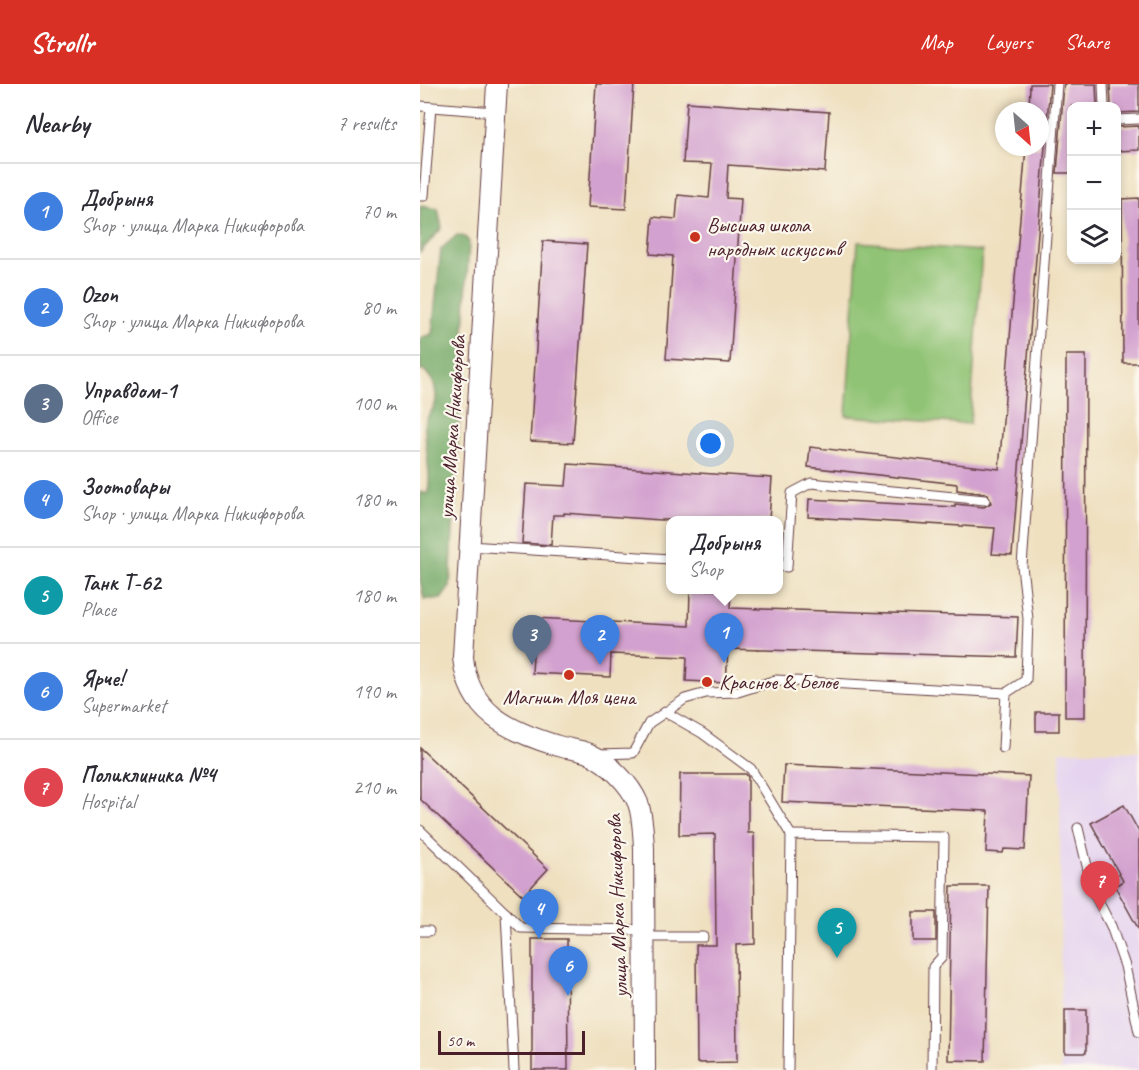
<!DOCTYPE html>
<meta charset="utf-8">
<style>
body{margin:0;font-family:Caveat,sans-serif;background:#f7f7f7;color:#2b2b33}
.controls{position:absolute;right:18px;top:18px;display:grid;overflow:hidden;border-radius:12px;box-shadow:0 3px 9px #0003}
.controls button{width:54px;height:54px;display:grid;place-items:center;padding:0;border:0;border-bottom:2px solid #e1e1e2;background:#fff;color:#2b2b33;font:30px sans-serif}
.compass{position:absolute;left:575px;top:18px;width:54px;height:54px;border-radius:50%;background:#fff;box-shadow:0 3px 9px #0003;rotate:153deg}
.scale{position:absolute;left:18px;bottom:15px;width:147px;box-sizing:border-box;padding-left:6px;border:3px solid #4a1f2b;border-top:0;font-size:16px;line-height:21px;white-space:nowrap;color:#4a1f2b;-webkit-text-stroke:4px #fbf7ec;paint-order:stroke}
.you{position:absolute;left:291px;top:360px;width:21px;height:21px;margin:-15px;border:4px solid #fff;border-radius:50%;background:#1a73e8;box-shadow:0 0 0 9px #1a73e833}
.badge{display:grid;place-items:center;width:39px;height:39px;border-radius:50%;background:#d93025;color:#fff;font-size:20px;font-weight:700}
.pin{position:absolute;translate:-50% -50px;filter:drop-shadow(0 2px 3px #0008)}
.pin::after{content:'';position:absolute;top:32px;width:21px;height:18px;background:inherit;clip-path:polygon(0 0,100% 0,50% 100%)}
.popup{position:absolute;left:246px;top:432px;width:117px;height:78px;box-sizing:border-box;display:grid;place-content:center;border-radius:12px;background:#fff;filter:drop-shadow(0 2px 4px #0005);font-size:20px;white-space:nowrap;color:#7c7c81}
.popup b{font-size:22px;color:#2b2b33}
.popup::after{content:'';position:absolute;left:50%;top:100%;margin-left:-12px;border:12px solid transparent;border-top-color:#fff}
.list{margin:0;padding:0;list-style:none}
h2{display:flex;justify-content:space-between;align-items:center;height:78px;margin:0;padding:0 24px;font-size:26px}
h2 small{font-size:20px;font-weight:400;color:#7c7c81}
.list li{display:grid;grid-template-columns:39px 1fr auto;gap:18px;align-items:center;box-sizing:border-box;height:96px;padding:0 24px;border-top:2px solid #e1e1e2}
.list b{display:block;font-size:22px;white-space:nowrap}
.list p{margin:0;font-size:20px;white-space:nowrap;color:#7c7c81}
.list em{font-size:20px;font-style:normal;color:#7c7c81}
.icon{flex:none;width:33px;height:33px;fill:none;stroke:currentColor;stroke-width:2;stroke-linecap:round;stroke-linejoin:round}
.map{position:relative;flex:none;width:719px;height:986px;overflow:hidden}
header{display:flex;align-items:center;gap:36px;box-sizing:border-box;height:84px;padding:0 30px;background:#d93025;color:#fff}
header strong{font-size:28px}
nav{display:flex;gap:33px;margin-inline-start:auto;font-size:21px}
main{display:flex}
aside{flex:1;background:#fff}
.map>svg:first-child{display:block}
.built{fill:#e5d3f0}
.green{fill:#90c374;stroke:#6d7150;stroke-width:1.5}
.forest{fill:#74a966;stroke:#5f6448;stroke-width:1.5}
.building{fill:#d3a1cf}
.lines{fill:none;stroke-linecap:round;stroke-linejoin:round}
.lane-casing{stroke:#633c41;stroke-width:11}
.street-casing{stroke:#633c41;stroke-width:22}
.lane{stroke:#fff;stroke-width:9}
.street{stroke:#fff;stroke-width:20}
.poi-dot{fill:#c8321e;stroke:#fbf7ec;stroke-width:2}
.labels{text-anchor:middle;stroke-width:4.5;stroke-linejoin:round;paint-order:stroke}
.poi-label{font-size:21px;fill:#4a1f2b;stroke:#fbf7ec;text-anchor:start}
.street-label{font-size:21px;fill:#4a1f2b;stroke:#fbf7ec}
</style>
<header>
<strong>Strollr</strong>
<nav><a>Map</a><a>Layers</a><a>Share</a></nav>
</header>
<main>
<aside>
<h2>Nearby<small>7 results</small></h2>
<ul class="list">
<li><span class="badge" style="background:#3f7fe0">1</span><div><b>Добрыня</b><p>Shop · улица Марка Никифорова</p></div><em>70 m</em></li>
<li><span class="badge" style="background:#3f7fe0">2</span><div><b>Ozon</b><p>Shop · улица Марка Никифорова</p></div><em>80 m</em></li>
<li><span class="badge" style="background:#5c6f8a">3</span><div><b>Управдом-1</b><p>Office</p></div><em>100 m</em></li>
<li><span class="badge" style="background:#3f7fe0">4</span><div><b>Зоотовары</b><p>Shop · улица Марка Никифорова</p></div><em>180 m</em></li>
<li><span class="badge" style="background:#0f9aa8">5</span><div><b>Танк Т-62</b><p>Place</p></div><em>180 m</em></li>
<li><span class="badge" style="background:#3f7fe0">6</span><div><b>Ярче!</b><p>Supermarket</p></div><em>190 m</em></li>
<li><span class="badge" style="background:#e0444e">7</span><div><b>Поликлиника №4</b><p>Hospital</p></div><em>210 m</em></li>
</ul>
</aside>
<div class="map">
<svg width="719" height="986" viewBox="0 0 719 986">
<rect width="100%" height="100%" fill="#fbf7ec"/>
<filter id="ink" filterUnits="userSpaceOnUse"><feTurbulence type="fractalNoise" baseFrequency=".0167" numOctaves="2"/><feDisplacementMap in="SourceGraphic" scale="12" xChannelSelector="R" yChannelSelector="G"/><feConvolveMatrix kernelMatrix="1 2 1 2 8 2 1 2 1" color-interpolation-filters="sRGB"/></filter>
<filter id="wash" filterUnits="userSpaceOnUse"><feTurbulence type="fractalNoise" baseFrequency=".008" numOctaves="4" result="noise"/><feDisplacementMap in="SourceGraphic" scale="24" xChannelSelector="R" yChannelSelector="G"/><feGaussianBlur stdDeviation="1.35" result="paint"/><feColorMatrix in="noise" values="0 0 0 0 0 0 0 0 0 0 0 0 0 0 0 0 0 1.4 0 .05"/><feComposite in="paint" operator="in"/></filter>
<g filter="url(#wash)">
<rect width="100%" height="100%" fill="#efe0c0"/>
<polygon class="built" points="640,667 719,667 719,986 641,986"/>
<polygon class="green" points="438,158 562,167 550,340 426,332"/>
<g class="forest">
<polygon points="0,122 18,125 22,144 0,168"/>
<path d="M37 151 45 153 49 158 30 503 21 515H4L0 496V408L7 410C13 398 4 358 5 340 6 331 16 325 16 315 16 301 13 296 4 286H0V254L12 250 21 165Z"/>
</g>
<g id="blocks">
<g class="building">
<polygon points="176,0 214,0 206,125 168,123"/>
<polygon points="610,0 630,0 592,471 572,470 575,444 388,433 389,415 535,423 535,420 564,423 571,419 568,410 537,406 537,400 388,383 390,363 579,385 606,63 620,63 620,27 609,27"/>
<polygon points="644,0 676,0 677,22 651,22 651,89 637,89"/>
<polygon points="690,0 719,0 719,28 696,29 696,22 691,22"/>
<polygon points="267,18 409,28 405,88 308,81 306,114 321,115 310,279 246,275 253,172 230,170 233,133 256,135 258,111 289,114 292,80 263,79"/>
<polygon points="719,42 719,66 696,67 696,43"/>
<polygon points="719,114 719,279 703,279 702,115"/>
<polygon points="123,157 167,160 153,359 110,357"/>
<polygon points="646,271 666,271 665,633 645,633"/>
<polygon points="148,380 352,394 349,436 241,436 144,429 144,431 133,431 131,461 102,459 106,400 146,402"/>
<polygon points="270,506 311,506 310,524 598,533 596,573 308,565 306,599 266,597 267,573 191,570 190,593 112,589 115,534 269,542"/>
<rect x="616" y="628" width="23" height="19"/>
<polygon points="0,664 128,785 103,812 0,715"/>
<polygon points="364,681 609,692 605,766 584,765 583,769 566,768 568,727 362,718"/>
<polygon points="260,690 326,690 328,693 328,749 334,749 335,860 316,861 317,978 277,979 276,861 296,861 295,750 259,751"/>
<polygon points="704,721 719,748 719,846 695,802 703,797 671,739"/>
<polygon points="531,802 569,802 565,977 528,976"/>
<rect x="493" y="828" width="23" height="29"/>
<polygon points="112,855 147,855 148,986 112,986"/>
<rect x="645" y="926" width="21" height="43"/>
</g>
</g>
</g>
<g filter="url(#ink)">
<use href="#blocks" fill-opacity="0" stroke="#633c41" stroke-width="1.5"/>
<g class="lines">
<defs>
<g id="lane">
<polyline points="683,0 684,22"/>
<polyline points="0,22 75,28"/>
<polyline points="696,36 719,35"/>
<polyline points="0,112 4,112 11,23"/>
<polyline points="49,462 250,475"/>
<polyline points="358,482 367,483 372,409 391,399 565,416"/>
<polyline points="586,609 606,596 608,535 602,482 637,0"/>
<polyline points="245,628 282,649 331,685 371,751"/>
<polyline points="178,670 213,669 229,639 265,615 286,609 318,608 356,596 586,609 583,664"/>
<polyline points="658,744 673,807 691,842 705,882 719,948"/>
<polyline points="0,746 101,844 225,846"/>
<polyline points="86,829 94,986"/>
<polyline points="0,847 9,847"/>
<polyline points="225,853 283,853"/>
<polyline points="368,986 371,751 524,753 522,873 513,883 512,986"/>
</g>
<path id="street" d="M77 0 43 573C48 628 87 646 135 661 146 665 159 665 170 670 189 679 210 700 218 719 223 733 223 749 224 764L225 986"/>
</defs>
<use href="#lane" class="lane-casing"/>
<use href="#street" class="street-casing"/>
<use href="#lane" class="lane"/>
<use href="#street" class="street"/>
</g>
</g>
<g class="poi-dot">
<circle cx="275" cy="153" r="6"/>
<circle cx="149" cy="591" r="6"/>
<circle cx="287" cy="598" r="6"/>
</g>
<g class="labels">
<g class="poi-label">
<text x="287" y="148">Высшая школа<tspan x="287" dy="24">народных искусств</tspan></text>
<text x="299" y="605">Красное &amp; Белое</text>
<text x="149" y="620" text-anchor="middle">Магнит Моя цена</text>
</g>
<g class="street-label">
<text transform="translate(32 343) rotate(-86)" y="7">улица Марка Никифорова</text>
<text transform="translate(197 822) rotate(-92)" y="7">улица Марка Никифорова</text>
</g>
</g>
</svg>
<div class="controls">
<button>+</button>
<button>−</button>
<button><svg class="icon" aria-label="layers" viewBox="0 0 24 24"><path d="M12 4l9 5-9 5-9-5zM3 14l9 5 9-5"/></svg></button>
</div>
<svg class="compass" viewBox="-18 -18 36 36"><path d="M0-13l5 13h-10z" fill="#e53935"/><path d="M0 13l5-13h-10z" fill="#7c7c81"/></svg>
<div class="scale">50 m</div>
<div class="you"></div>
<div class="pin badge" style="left:304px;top:579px;background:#3f7fe0">1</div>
<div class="popup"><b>Добрыня</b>Shop</div>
<div class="pin badge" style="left:180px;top:581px;background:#3f7fe0">2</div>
<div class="pin badge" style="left:112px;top:581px;background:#5c6f8a">3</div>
<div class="pin badge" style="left:119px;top:855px;background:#3f7fe0">4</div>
<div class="pin badge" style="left:417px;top:874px;background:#0f9aa8">5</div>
<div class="pin badge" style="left:148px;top:912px;background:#3f7fe0">6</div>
<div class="pin badge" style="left:680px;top:827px;background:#e0444e">7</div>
</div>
</main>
